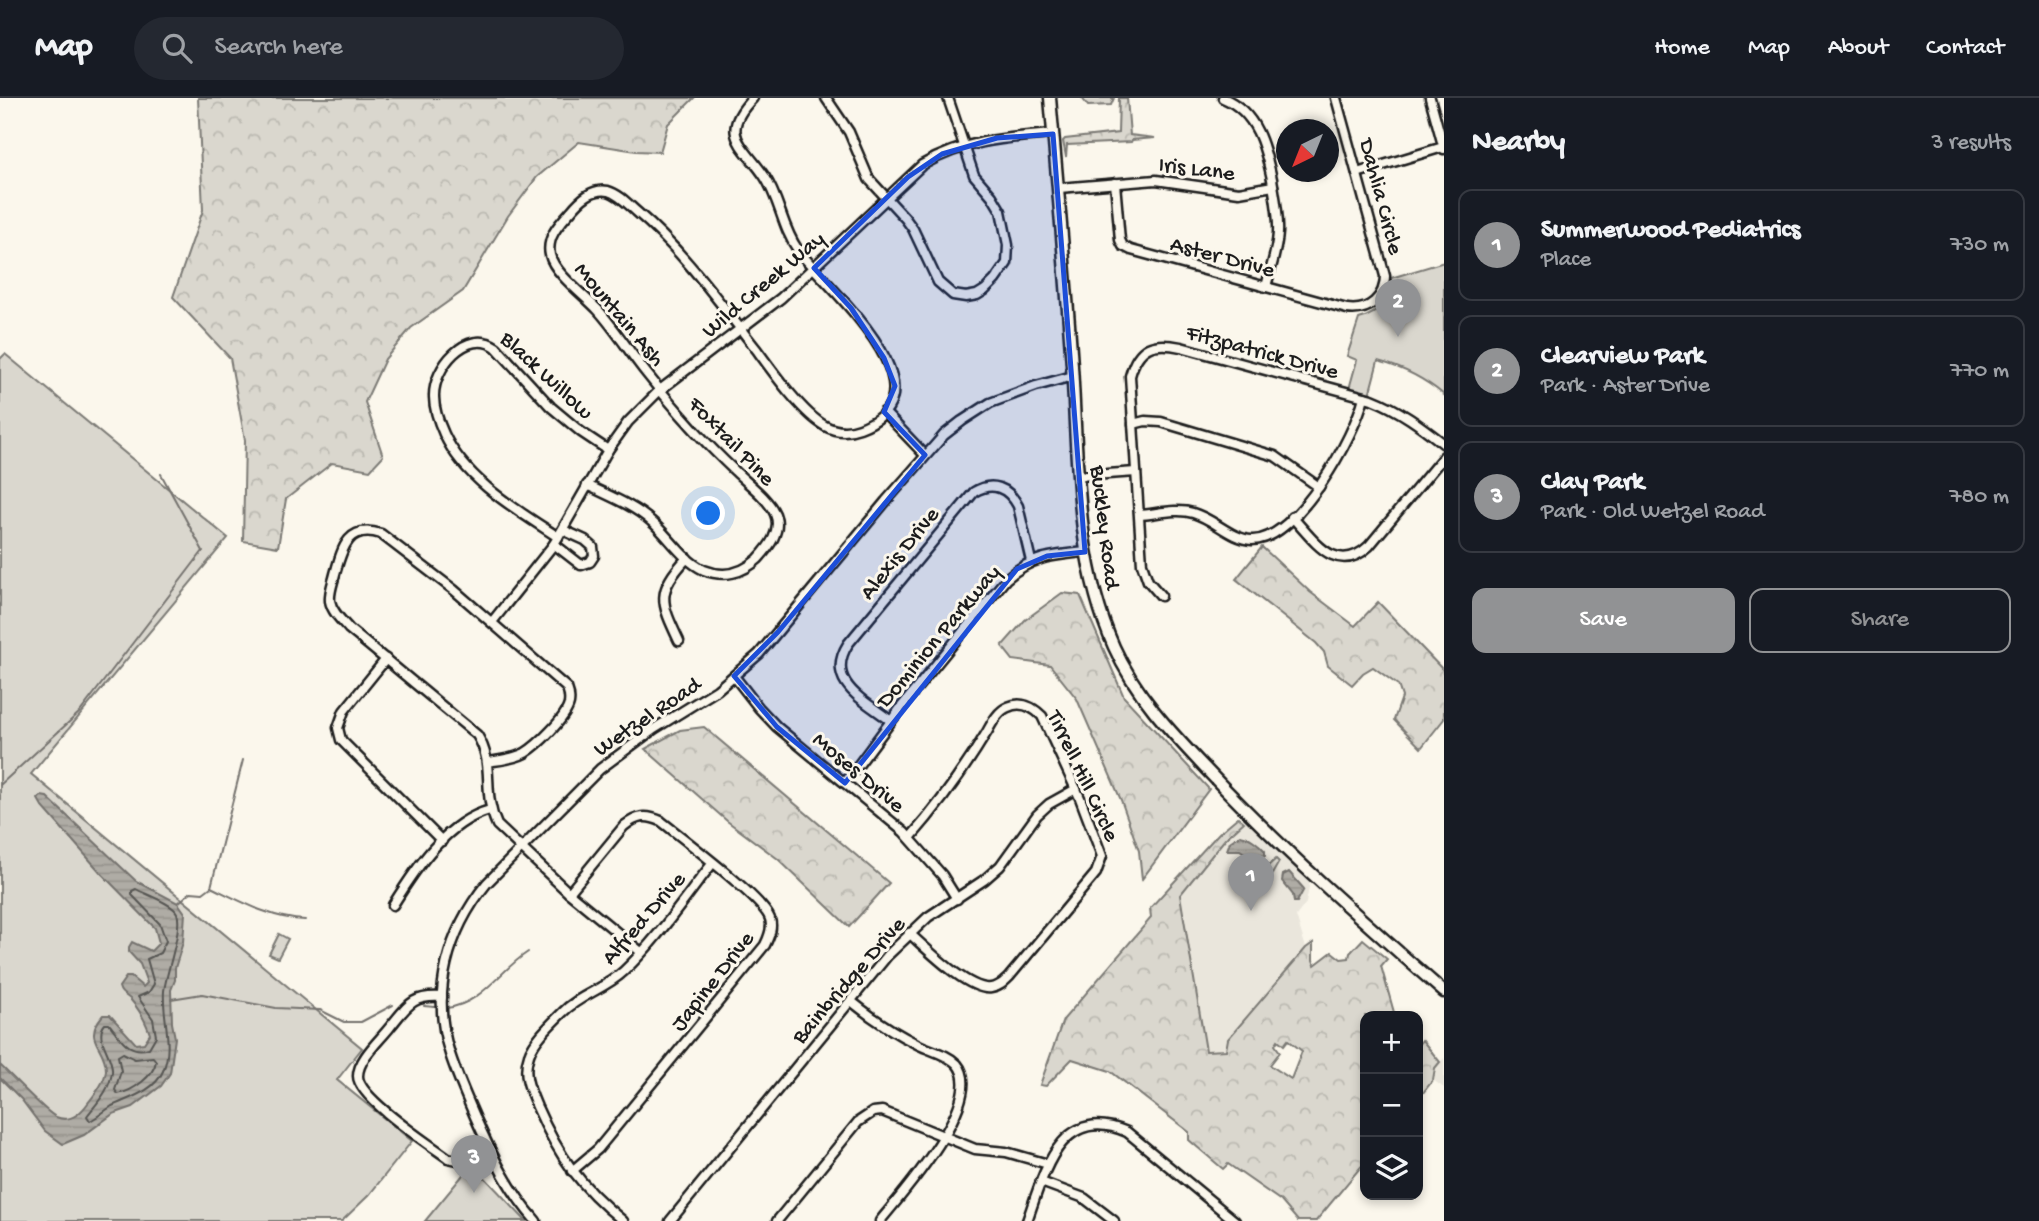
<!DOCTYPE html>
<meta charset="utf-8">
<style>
body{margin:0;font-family:"Gochi Hand",sans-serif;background:#242831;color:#f1f3f6}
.controls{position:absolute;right:21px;bottom:21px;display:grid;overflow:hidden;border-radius:14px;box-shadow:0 4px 10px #0003}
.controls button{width:63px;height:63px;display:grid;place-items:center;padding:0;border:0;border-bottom:2px solid #363941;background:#171b24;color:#f1f3f6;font:35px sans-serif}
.compass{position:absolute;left:1276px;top:21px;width:63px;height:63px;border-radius:50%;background:#171b24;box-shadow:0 4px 10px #0003;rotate:223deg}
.you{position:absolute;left:709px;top:416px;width:24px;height:24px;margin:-18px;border:5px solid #fff;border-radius:50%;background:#1a73e8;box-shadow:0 0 0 10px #1a73e833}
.badge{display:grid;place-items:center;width:46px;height:46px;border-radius:50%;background:#919294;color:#fff;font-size:23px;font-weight:700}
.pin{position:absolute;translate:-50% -58px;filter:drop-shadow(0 2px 4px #0008)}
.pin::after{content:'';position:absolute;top:37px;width:24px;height:21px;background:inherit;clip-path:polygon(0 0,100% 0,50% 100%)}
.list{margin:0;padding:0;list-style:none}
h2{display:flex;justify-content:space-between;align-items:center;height:91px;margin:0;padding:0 28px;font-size:30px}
h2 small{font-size:23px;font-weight:400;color:#9ea1a6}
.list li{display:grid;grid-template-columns:46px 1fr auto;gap:21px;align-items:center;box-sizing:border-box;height:112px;margin:0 14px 14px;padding:0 14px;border:2px solid #363941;border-radius:14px}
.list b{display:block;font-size:26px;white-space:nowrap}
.list p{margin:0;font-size:23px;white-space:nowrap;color:#9ea1a6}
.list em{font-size:23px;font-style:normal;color:#9ea1a6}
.actions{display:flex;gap:14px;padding:21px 28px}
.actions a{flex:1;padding:16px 0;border:2px solid #919294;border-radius:14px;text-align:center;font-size:24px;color:#919294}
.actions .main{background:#919294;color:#fff}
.icon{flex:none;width:38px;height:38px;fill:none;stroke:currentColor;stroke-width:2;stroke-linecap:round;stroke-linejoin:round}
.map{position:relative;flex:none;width:1444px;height:1123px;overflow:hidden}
header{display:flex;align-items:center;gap:42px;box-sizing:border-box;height:98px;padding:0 35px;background:#171b24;border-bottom:2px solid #363941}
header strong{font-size:33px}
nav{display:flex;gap:38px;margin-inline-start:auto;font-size:24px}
.search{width:490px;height:63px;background:#242831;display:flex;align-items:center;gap:18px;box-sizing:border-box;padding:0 24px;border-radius:38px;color:#9ea1a6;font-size:26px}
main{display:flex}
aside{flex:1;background:#171b24}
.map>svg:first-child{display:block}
.built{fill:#eae6dc}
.grass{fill:url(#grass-tufts);stroke:#7b7a75;stroke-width:2}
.forest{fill:url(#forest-crowns);stroke:#7b7a75;stroke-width:2;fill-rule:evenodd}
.green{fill:#dad7ce;stroke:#7b7a75;stroke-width:2}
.water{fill:url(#water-rules);stroke:#74726e;stroke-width:2}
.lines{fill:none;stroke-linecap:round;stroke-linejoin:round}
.shore{stroke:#575653;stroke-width:2}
.stream{stroke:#74726e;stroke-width:2}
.minor-casing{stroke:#1c1c1c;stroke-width:13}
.major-casing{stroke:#1c1c1c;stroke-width:15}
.minor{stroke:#fbf7ec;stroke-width:8}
.major{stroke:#fbf7ec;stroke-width:10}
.marked{fill:#1d4ed8;fill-opacity:0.2;stroke:#1d4ed8;stroke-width:5;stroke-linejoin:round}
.labels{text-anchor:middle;stroke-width:6;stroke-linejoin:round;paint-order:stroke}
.street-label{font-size:23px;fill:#1c1c1c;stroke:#fbf7ec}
</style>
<header>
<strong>Map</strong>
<div class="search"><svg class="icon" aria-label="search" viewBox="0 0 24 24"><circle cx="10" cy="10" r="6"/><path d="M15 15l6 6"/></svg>Search here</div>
<nav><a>Home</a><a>Map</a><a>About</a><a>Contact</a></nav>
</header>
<main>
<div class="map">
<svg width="1444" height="1123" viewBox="0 0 1444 1123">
<defs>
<pattern id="grass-tufts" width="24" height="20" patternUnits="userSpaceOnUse" patternTransform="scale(1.75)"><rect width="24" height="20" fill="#dad7ce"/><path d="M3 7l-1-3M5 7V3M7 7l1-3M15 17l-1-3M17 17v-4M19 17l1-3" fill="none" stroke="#bab8b0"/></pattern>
<pattern id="forest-crowns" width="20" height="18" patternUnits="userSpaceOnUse" patternTransform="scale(1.75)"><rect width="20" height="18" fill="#dad7ce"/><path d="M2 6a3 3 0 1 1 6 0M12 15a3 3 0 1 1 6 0" fill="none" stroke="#bab8b0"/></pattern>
<pattern id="water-rules" width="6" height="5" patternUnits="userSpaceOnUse" patternTransform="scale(1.75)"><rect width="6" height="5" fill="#afaca5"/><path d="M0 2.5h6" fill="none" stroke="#96938d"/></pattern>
</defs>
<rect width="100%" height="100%" fill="#fbf7ec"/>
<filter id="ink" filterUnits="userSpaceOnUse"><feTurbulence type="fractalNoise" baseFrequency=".0143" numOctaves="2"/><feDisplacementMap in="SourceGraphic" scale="14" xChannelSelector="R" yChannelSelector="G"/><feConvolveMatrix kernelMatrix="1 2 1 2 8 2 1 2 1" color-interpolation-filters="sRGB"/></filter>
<g filter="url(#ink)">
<g class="built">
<polygon points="1247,723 1310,784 1306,805 1296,818 1306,850 1228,941 1227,952 1205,953 1180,797 1217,753 1225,741"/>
<polygon points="1444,960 1444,990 1433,982 1435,970"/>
</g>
<g class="grass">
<polygon points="1082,0 1114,0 1111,7 1088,8"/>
<polygon points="1276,761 1279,764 1270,780 1262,782 1260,775"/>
</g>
<g class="forest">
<polygon points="198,0 694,0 668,26 660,54 636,53 579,44 537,79 508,118 463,193 411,230 385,261 365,304 383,358 370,372 332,365 286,401 278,449 243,443 245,342 230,260 173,199 203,112"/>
<polygon points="1119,0 1127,0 1130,37 1155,40 1132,42 1131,44 1067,47 1066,59 1063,43 1065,41 1118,35"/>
<polygon points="1262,449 1310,494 1355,528 1378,504 1444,573 1444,621 1421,650 1394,622 1402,599 1398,587 1373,569 1363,575 1352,587 1328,568 1324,554 1316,545 1236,481"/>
<polygon points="1062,495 1080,497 1124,599 1209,691 1142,781 1139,753 1121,702 1077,601 1050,567 1013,562 1002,548 1025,522"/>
<polygon points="704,629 889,785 849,829 778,761 727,723 645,651 680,632"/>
<path d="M1238 719 1244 724 1225 741 1180 797 1206 953 1226 952 1228 941 1306 850 1313 845V862L1315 867 1332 854 1341 861 1349 860 1350 855 1363 841 1387 861 1381 868 1395 918H1365V1064L1316 1123H1298L1281 1103 1228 1066 1223 1071 1189 1042V1034L1110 973 1072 961 1046 988 1040 987 1063 922 1151 820 1150 810 1219 735ZM1278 942 1284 947 1288 942 1302 953 1291 981 1270 967 1280 954 1275 947Z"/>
<polygon points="1422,942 1440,964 1435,970 1433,982 1418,1001 1418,947"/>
</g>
<g class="green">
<path d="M1444 164V297C1424 280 1404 270 1378 263L1369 297 1349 291 1357 262 1347 258 1359 221C1378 216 1393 201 1391 180Z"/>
<polygon points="5,256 228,440 31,676 362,950 337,982 412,1043 369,1097 342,1123 0,1123 0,261"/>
<polygon points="279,836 288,841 278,860 269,856"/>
<polygon points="472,1066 526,1123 425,1123"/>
</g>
<g class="water">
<path d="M41 698 47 699 136 783 178 805 185 815 183 844 175 870V882L171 892 172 925 175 940 170 975 161 988 133 1009 113 1016 84 1037 63 1046 45 1033 21 1001 0 980V967C10 976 47 1016 56 1019 70 1025 81 1015 88 1005 95 996 105 984 106 972 106 947 81 943 103 917H110L136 946 144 945 150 936C146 924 139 911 130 901 124 896 121 896 119 889L126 879H131L143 889 147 885 140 866 129 854V849L132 844 151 853 159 845 155 830 102 776 42 708 38 701Z"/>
<path d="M1240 737C1249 738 1259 746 1265 753V758L1257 763 1240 752H1227L1230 744Z"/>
<polygon points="1289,774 1304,791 1297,804 1294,804 1293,797 1282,783 1283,777"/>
</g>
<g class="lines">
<g class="shore">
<path d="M136 791C145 796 173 806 177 815 183 831 166 875 164 893 162 919 174 947 163 973 155 993 129 1000 112 1008 104 1013 98 1019 90 1023L87 1018C97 1005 110 992 112 974 114 958 93 940 105 926H109C121 940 129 957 149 950L156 938 153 921 138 899 149 894 154 886 147 861 160 855 166 843 160 826 132 797V793Z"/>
<path d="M123 955 135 961 153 959 156 963C154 978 133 993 118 996L115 992 121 973 118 958Z"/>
</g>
<g class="stream">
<polyline points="0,687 80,614 203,453 161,376"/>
<path d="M211 789C240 803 272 821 305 822"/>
<polyline points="178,805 191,794 203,795 211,789 243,662"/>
<polyline points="171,901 202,896 276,910 320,912 344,924 361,924 393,907"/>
<polyline points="424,908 435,909"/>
<path d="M446 910C481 907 500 872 528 854"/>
</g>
<defs>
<g id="minor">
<polyline points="826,0 849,34 869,81 905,120 913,131 938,184 953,197 966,199 977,197 985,192 995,182 1007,165 1008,147 1001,113 992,98 974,77 948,0"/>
<path d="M1223 0C1257 14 1265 49 1272 81 1275 99 1279 117 1278 135 1277 153 1270 172 1266 189"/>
<polyline points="1430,0 1444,51"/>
<polyline points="1357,75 1443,49"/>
<path d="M1115 85 1120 142 1123 148 1131 152 1347 211C1369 214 1385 200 1385 178L1336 0"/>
<polyline points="1059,90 1156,82 1239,94 1273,88"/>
<polyline points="884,314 925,357"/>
<polyline points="1133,326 1145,323 1161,324 1275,358 1319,389"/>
<polyline points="1079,378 1136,374"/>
<path d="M587 387C609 398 633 407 651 423 669 438 682 462 704 472 724 480 743 475 758 461 769 449 782 433 775 416 768 400 747 385 735 373 703 343 674 310 647 276 630 255 616 232 598 212 585 198 554 175 550 157 546 139 560 125 571 113 580 102 592 90 608 93 619 96 629 107 637 114 684 154 719 204 757 252 773 274 802 315 825 328 836 334 849 334 860 330 953 295 826 189 798 152 782 130 780 102 765 79 744 47 717 37 753 0"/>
<path d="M1140 417C1156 416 1177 410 1193 415 1214 421 1231 441 1252 442 1297 443 1355 337 1364 299"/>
<path d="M1292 419C1314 442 1336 479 1369 448L1444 358"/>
<path d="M558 439C517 412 465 382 444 336 439 325 434 311 434 299 433 270 467 229 496 249L551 309 581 334 608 352"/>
<polyline points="554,446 581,467 590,464 594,458 593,449 585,442 563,432"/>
<path d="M1161 498 1148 483 1142 466 1130 278C1138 248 1153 243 1181 249L1372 301C1400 312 1421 328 1444 346"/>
<path d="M492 524 554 446 608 352 628 324 660 292 781 200 922 67C966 42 1004 40 1053 36"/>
<path d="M679 543C660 503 656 494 687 460"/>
<polyline points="386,561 344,613 338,630 341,642 442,743"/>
<polyline points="734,578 759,610 777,629 904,734 942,777 957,801"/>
<path d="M891 623C864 602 824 584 848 546L974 394C992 383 1008 389 1018 408L1031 463"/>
<path d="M488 664C500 662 514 661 525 655 538 647 566 620 569 606 570 600 569 595 567 590L454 492 381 436C348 425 342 451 335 476 333 485 329 494 330 503 332 514 342 523 349 531L477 637C496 667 481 693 497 727L569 795 641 854"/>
<path d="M845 685 903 607 1006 481C1030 459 1054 457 1085 454"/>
<path d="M569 795 624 728C637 718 646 716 661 723 681 739 765 802 770 821 773 830 769 839 765 847L598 1051 572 1073"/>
<path d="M393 807C416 770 446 724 490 712"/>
<path d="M909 835C926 850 968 893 991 890 999 889 1004 884 1009 879L1096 775 1102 758 1080 700 1042 618C1033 609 1021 603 1008 609 998 613 992 625 987 634 964 672 940 706 910 740"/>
<path d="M442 899C412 897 408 907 390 929 380 942 358 961 358 978 358 1000 429 1046 448 1060L462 1063 490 1051"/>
<path d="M851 903C872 920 894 935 919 947 931 953 947 956 957 966 987 1001 902 1096 880 1123"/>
<polyline points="1041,1084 1084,1100 1114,1123"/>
<path d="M536 1123C509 1093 492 1057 476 1021 467 1000 457 978 450 956 430 895 448 833 487 785L600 671 654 631 717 592 759 556 886 403 944 337 962 323 990 305 1036 288 1073 278"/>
<path d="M623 1123C580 1088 559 1059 537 1009 530 992 522 976 529 957 534 942 550 927 562 915 579 897 605 891 624 873 657 842 684 801 712 766"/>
<polyline points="670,1123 888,857 928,819 984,782 1000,768 1037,717 1049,706 1076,691"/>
<polyline points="777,1123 858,1024 873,1014 882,1013 975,1051 1006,1054 1048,1066"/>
<path d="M1027 1123C1044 1075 1060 1005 1127 1034L1235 1123"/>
</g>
<path id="major" d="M1050 0C1058 90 1066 179 1072 268 1078 362 1075 462 1114 549 1135 596 1170 633 1205 670 1280 750 1362 822 1444 894"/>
</defs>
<use href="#minor" class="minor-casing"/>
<use href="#major" class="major-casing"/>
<use href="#minor" class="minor"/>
<use href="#major" class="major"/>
</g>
</g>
<path class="marked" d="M1053 36 1085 454 1047 458 1017 471 845 685 777 629 734 578 778 534 925 357 884 314 895 288 884 260 851 210 814 170 908 79 942 56 997 40Z"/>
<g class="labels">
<g class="street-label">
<text transform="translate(1197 69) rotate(7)" y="8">Iris Lane</text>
<text transform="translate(1383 98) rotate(75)" y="8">Dahlia Circle</text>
<text transform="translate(1223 157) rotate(15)" y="8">Aster Drive</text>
<text transform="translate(762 185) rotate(-40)" y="8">Wild Creek Way</text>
<text transform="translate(621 215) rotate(50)" y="8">Mountain Ash</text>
<text transform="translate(1263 252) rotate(15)" y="8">Fitzpatrick Drive</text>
<text transform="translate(548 276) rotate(43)" y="8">Black Willow</text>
<text transform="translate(733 342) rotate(46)" y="8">Foxtail Pine</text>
<text transform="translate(1107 429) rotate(83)" y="8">Buckley Road</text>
<text transform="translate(898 454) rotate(-51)" y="8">Alexis Drive</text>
<text transform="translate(937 537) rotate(-50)" y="8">Dominion Parkway</text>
<text transform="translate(646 617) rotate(-34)" y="8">Wetzel Road</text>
<text transform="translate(860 673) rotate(40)" y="8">Moses Drive</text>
<text transform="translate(1085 677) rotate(65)" y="8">Tirrell Hill Circle</text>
<text transform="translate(642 819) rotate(-49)" y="8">Alfred Drive</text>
<text transform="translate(847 881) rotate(-49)" y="8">Bainbridge Drive</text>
<text transform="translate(711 882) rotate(-52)" y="8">Japine Drive</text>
</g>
</g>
</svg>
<div class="controls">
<button>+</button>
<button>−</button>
<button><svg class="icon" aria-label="layers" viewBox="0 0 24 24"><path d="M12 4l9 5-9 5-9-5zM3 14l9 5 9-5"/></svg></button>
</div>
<svg class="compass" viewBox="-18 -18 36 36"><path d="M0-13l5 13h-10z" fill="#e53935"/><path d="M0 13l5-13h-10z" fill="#9ea1a6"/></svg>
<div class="you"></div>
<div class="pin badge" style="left:1251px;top:813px">1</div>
<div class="pin badge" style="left:1398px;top:239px">2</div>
<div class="pin badge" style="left:474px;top:1095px">3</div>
</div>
<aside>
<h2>Nearby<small>3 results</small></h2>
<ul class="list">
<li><span class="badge">1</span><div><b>Summerwood Pediatrics</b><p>Place</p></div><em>730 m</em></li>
<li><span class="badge">2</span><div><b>Clearview Park</b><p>Park · Aster Drive</p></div><em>770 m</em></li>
<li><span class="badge">3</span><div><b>Clay Park</b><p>Park · Old Wetzel Road</p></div><em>780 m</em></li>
</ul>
<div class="actions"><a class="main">Save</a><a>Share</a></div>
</aside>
</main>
